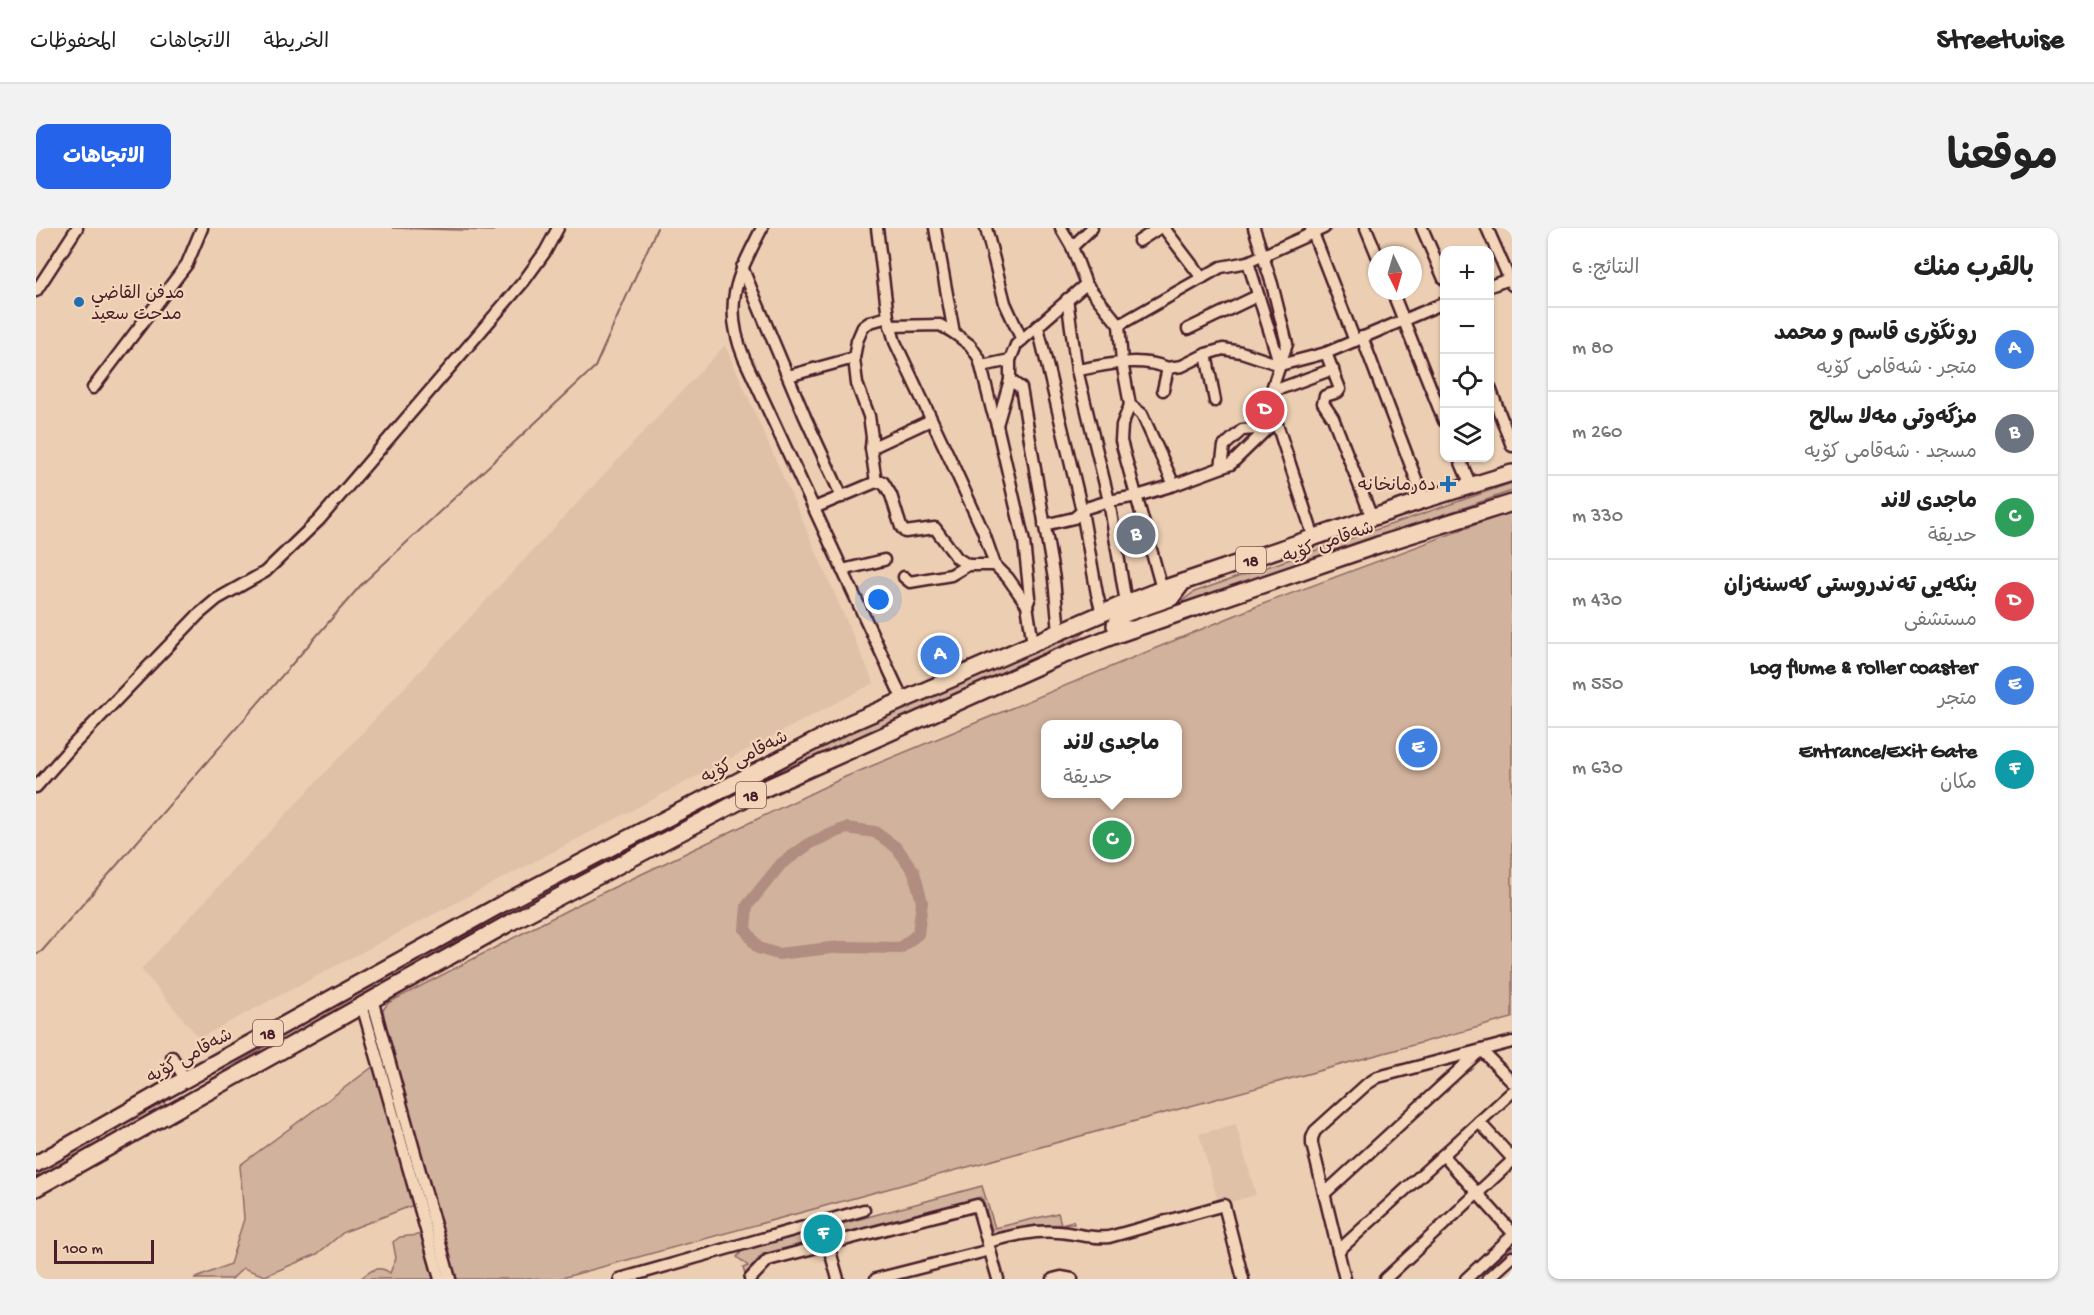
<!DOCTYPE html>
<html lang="ar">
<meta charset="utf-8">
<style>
body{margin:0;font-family:"Gochi Hand","Playpen Sans Arabic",sans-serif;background:#f2f2f2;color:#222;direction:rtl}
.controls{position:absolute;right:18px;top:18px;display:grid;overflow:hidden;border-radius:12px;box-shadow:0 2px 4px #0004}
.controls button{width:54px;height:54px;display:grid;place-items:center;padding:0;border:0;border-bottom:2px solid #e0e0e0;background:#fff;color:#222;font:30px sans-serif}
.compass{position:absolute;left:1332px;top:18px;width:54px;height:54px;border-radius:50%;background:#fff;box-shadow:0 2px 4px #0004;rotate:175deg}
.scale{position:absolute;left:18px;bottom:15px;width:100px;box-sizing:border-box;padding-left:6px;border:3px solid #4a1f2b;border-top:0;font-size:16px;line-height:21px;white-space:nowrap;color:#4a1f2b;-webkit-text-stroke:4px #f3d6b9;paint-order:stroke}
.you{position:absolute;left:843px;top:372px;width:21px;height:21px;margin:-15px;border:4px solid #fff;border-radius:50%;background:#1a73e8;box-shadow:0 0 0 9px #1a73e833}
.badge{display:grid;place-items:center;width:39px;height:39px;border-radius:50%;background:#2563eb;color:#fff;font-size:20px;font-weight:700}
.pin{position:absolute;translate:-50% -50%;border:3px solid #fff;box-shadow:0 2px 6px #0006}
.popup{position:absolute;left:1005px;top:492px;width:141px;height:78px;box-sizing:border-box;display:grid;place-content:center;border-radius:12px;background:#fff;filter:drop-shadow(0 2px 4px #0005);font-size:20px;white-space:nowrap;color:#767676}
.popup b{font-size:22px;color:#222}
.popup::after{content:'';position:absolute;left:50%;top:100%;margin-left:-12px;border:12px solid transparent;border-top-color:#fff}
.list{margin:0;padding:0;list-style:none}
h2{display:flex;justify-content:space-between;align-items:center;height:78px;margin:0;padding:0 24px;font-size:26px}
h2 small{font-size:20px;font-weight:400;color:#767676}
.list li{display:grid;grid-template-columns:39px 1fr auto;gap:18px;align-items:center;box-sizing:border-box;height:84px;padding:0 24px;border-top:2px solid #e0e0e0}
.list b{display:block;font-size:22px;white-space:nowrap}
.list p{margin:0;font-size:20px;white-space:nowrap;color:#767676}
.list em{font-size:20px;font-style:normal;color:#767676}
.icon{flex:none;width:33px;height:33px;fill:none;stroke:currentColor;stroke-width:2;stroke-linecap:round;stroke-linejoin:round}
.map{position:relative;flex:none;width:1476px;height:1051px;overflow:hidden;direction:ltr;border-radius:12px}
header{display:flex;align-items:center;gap:36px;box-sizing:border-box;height:84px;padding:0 30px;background:#fff;border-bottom:2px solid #e0e0e0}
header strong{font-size:28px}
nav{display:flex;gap:33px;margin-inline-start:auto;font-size:21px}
.intro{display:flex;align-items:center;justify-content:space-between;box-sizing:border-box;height:144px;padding:0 36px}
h1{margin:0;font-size:42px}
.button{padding:15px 27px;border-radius:12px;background:#2563eb;color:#fff;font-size:21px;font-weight:700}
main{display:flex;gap:36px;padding:0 36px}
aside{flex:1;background:#fff;border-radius:12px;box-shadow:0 2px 4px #0004}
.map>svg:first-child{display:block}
.built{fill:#dfc1a8}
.green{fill:#d1b29c;stroke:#8e6864;stroke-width:1.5;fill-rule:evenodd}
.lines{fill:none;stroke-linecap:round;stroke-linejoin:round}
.stream{stroke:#87615e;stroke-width:2}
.river{stroke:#b08d80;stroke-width:12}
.minor-casing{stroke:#4a1f2b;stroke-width:15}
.highway-casing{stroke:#4a1f2b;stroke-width:20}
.minor{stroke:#f3d6b9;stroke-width:10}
.highway{stroke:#f3d6b9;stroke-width:15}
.poi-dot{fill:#1f6fb2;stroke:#f3d6b9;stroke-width:2}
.labels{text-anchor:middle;stroke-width:4.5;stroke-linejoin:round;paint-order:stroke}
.shield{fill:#f3d6b9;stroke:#7d5656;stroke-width:1.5}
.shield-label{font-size:16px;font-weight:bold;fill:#4a1f2b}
.poi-label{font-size:18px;fill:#4a1f2b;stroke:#f3d6b9;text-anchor:start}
.street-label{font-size:18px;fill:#4a1f2b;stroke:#f3d6b9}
</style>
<header>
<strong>Streetwise</strong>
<nav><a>الخريطة</a><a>الاتجاهات</a><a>المحفوظات</a></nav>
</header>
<div class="intro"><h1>موقعنا</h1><a class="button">الاتجاهات</a></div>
<main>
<aside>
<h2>بالقرب منك<small>النتائج: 6</small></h2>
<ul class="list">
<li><span class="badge" style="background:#3f7fe0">A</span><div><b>رونگۆری قاسم و محمد</b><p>متجر · شەقامی کۆیە</p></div><em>80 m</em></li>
<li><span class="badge" style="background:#6b7280">B</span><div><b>مزگەوتی مەلا سالح</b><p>مسجد · شەقامی کۆیە</p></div><em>260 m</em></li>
<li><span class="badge" style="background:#2e9e5b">C</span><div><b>ماجدی لاند</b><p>حديقة</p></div><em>330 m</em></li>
<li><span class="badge" style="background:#e0444e">D</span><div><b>بنکەیی تەندروستی کەسنەزان</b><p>مستشفى</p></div><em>430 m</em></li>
<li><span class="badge" style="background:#3f7fe0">E</span><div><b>Log flume &amp; roller coaster</b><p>متجر</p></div><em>550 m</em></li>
<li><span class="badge" style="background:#0f9aa8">F</span><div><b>Entrance/Exit Gate</b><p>مكان</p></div><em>630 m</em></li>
</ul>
</aside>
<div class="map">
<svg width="1476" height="1051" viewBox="0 0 1476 1051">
<rect width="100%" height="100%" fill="#eccfb3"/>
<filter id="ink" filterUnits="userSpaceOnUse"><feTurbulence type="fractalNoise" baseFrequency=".0167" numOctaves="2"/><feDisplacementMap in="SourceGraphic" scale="12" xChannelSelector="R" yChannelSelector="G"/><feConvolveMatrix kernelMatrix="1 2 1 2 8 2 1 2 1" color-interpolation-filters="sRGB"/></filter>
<g filter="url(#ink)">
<g class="built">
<polygon points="689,117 838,455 163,810 105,741"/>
<polygon points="1200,896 1220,967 1183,977 1163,906"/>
</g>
<g class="green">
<polygon points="356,0 460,0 457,3"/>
<polygon points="1476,255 1476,263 1089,397 1089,392 1146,373 1158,364"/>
<path d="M1476 283V790L522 1051H421L357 844 347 782 352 775 543 676 809 549 1219 379ZM1010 496H1142V566H1010Z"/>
<polygon points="1049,403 1040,411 686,573 487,671 753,533 941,447"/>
<polygon points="451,691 453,694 347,757 149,870 147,868 360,740"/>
<polygon points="342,835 380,976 308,1004 281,1026 229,1048 207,1040 196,1051 158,1051 194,1036 208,991 204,937"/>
<polygon points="125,868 129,877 0,950 0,943"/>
<polygon points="946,958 959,1000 1022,985 1025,996 1037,993 1038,996 1000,997 957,1005 947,972 944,969 727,1026 709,1046 707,1040 712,1038 701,1029 706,1023"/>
<path d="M390 1006 402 1051H324C334 1043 342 1036 354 1045L360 1030 357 1014 364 1009Z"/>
<polygon points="1476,1014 1476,1021 1444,1051 1437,1051"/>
</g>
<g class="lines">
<polyline class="stream" points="0,727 6,723 325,357 559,139 621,0"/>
<polygon class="river" points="810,600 839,604 861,620 878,644 886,674 882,706 864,720 804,719 742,726 722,720 709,701 711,678 745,636 776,614"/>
<defs>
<g id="minor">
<path d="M726 0C701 49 686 76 708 130L867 472"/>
<polyline points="841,0 852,89 859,114 915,233 947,303 959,337 972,350 991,377"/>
<polyline points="899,0 918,105"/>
<polyline points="950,0 969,75 986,112"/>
<polyline points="1025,0 1036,19 1050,56 1083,97 1086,134 1094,177 1106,186 1138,257 1195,236 1232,200 1241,196"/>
<polyline points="1128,0 1166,50"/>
<polyline points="1218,0 1236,56 1251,116 1235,164 1241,196 1278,310"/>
<polyline points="1275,0 1319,113"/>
<polyline points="1330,0 1341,27"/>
<polyline points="1386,0 1408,51"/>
<polyline points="1451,0 1476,57"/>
<polyline points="1103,13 1123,0"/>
<polyline points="1036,19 1056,0"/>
<polyline points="1212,34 1244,137"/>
<polyline points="706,39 769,189 806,269"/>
<polyline points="1454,58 1476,50"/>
<polyline points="0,63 41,0"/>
<polyline points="1356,63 1408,193"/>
<polyline points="1031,71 1041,142 1073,273 1090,375"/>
<polyline points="852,89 834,94 827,99 821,113 818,130 821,156 833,188 836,209 835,220 840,254 847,254 855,267 865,299 869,304 899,300 921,330 932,337"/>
<polyline points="1083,97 1185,39 1212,34 1288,0"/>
<polyline points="854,98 904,97 918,105 934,117 943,130 956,182 961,197"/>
<polyline points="1002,99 1046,283 1061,366 1066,386"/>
<polyline points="1152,101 1221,68"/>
<polyline points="1326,109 1388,272"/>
<polyline points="1290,125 1304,161 1302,164 1289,168 1287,175 1297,190 1336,290"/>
<polyline points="1170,126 1179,173"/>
<polyline points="946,138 974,132"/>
<path d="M1041 142C1072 137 1101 128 1132 140"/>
<polyline points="752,148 818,130"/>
<polyline points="974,152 985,160 1018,351 1023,404"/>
<polyline points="57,160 151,36 166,0"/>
<polyline points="1454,160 1476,218"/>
<polyline points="1127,162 1132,140 1146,138 1170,126 1187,121 1205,124 1244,137 1290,125 1408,75"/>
<polyline points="1235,164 1297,141"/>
<polyline points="1094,177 1086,197 1085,213 1126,361"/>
<polyline points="835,220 895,192"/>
<polyline points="1423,230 1435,258"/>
<polyline points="1185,239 1188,218 1206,202 1232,200"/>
<polyline points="778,280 840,254"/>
<polyline points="1008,297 1038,290 1050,280 1073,273 1101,268 1138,257"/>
<polyline points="806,342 848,332"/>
<polyline points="868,349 874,354 915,347 932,337 959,337"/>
<polyline points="997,416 991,377 994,369 988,314 961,197 974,152 974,132 980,117 1050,56"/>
<polyline points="0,559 37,517 162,387 181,371 229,344 283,292 488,53 509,24 522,0"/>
<polyline points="336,771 414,1051"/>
<polyline points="326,777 404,1051"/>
<polyline points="136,829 149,851"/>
<polyline points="1443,894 1476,930"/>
<polyline points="1407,927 1476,1004"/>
<polyline points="1288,966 1445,822 1476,854"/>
<polyline points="790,993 797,1015"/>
<polyline points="779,997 785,1018"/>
<path d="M952 1014C975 1008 997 1002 1022 1004 1039 1005 1055 1011 1073 1009L1188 977 1207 1051"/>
<polyline points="792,1016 802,1051"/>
<polyline points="1302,1023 1476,864"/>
<polyline points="584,1051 828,982"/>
<polyline points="714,1051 732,1032 941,977 962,1051"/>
<polyline points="840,1051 954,1022"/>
<polyline points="1017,1051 1025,1049 1036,1051"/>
<polyline points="1309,1051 1276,916 1276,910 1279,903 1331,856 1342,849 1476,814"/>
<polyline points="1349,1051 1476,933"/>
<polyline points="1430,1051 1476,1008"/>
<polyline points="1452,1051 1476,1029"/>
</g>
<g id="highway">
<polyline points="1094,401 1081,400 1079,397 1083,388 1135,370 1147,354"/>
<polyline points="0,936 130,862 466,676 812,496 1090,375 1126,361 1388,272 1476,245"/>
<polyline points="0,960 475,694 721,564 1018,431 1077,408 1342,317 1476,275"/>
</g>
</defs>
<use href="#minor" class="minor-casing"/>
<use href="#highway" class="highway-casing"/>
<use href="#minor" class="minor"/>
<use href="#highway" class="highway"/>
</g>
</g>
<g class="poi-dot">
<circle cx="43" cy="74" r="6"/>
<path d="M1409 247h6v6h6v6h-6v6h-6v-6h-6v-6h6z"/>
</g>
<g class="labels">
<g class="shield">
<rect x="1200" y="319" width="30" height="26" rx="4.5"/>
<rect x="700" y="554" width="30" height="26" rx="4.5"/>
<rect x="217" y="792" width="30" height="26" rx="4.5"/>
</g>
<g class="shield-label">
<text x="1215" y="338">18</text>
<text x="715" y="573">18</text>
<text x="232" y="811">18</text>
</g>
<g class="poi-label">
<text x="55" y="70">مدفن القاضي<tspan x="55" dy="21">مدحت سعيد</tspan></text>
<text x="1400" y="262" text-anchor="end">دەرمانخانە</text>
</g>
<g class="street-label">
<text transform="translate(1292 313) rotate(-19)" y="6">شەقامی کۆیە</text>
<text transform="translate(708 528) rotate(-27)" y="6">شەقامی کۆیە</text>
<text transform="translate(153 827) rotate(-29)" y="6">شەقامی کۆیە</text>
</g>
</g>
</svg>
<div class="controls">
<button>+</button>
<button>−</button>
<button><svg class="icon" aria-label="locate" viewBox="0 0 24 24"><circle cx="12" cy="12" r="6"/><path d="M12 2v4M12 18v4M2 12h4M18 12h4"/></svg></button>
<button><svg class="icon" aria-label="layers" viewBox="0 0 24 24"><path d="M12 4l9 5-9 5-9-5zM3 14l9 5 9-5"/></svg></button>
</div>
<svg class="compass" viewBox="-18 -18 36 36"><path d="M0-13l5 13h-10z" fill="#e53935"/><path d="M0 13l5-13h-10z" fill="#767676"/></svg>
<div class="scale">100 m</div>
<div class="you"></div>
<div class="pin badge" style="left:904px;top:427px;background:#3f7fe0">A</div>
<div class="pin badge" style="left:1100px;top:307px;background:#6b7280">B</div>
<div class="pin badge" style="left:1076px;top:612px;background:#2e9e5b">C</div>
<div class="popup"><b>ماجدی لاند</b>حديقة</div>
<div class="pin badge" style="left:1229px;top:182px;background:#e0444e">D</div>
<div class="pin badge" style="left:1382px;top:520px;background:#3f7fe0">E</div>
<div class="pin badge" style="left:787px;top:1006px;background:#0f9aa8">F</div>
</div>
</main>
